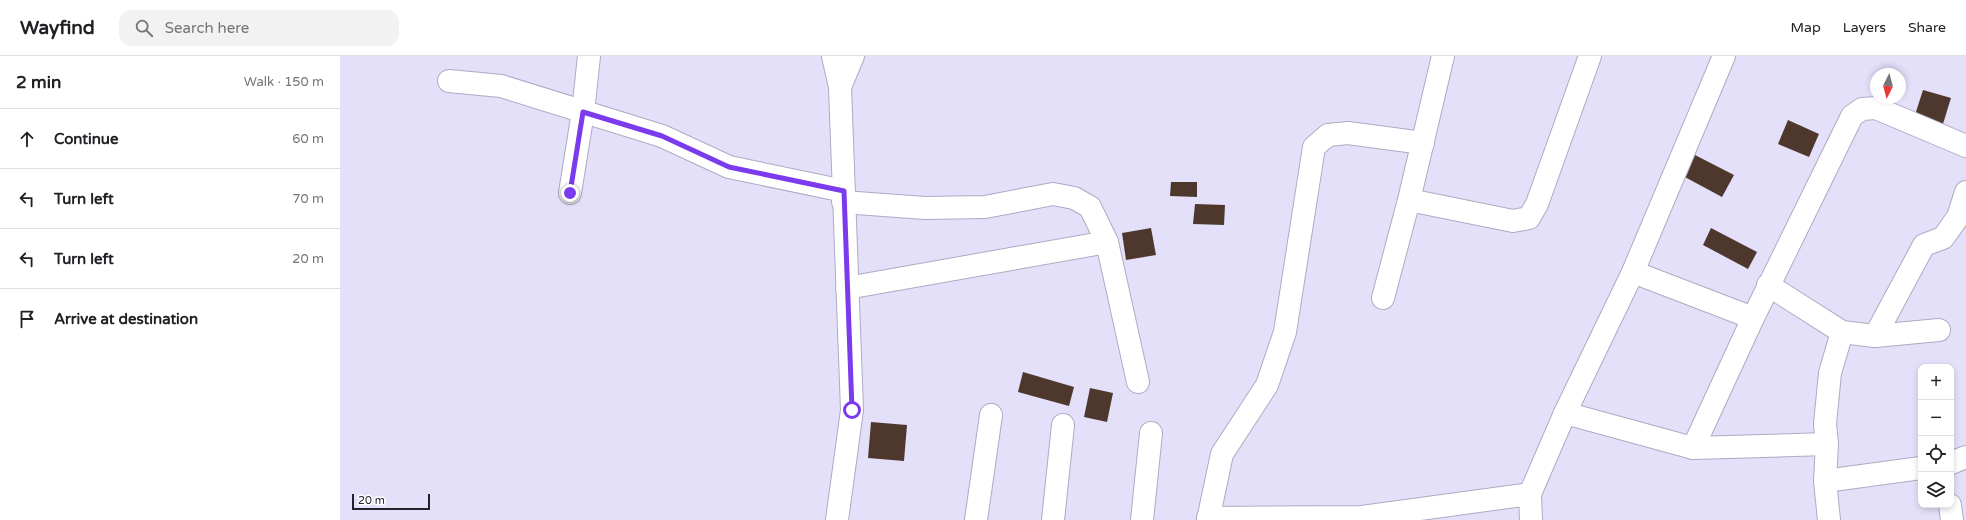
<!DOCTYPE html>
<meta charset="utf-8">
<style>
body{margin:0;font-family:"Varela Round",sans-serif;background:#f2f2f2;color:#202124}
.controls{position:absolute;right:12px;bottom:12px;display:grid;overflow:hidden;border-radius:8px;box-shadow:0 2px 6px #0003}
.controls button{width:36px;height:36px;display:grid;place-items:center;padding:0;border:0;border-bottom:1px solid #e0e0e0;background:#fff;color:#202124;font:20px sans-serif}
.compass{position:absolute;left:1530px;top:12px;width:36px;height:36px;border-radius:50%;background:#fff;box-shadow:0 2px 6px #0003;rotate:186deg}
.scale{position:absolute;left:12px;bottom:10px;width:78px;box-sizing:border-box;padding-left:4px;border:2px solid #23212b;border-top:0;font-size:11px;line-height:14px;white-space:nowrap;color:#23212b;-webkit-text-stroke:3px #fff;paint-order:stroke}
.stop{position:absolute;width:12px;height:12px;margin:-9px;border:3px solid #7c3aed;border-radius:50%;background:#fff}
.stop.end{background:#7c3aed;border-color:#fff;box-shadow:0 1px 4px #0008}
.list{margin:0;padding:0;list-style:none}
h2{display:flex;justify-content:space-between;align-items:center;height:52px;margin:0;padding:0 16px;font-size:17px}
h2 small{font-size:13px;font-weight:400;color:#757577}
.list li{display:grid;grid-template-columns:26px 1fr auto;gap:12px;align-items:center;box-sizing:border-box;height:60px;padding:0 16px;border-top:1px solid #e0e0e0}
.list b{display:block;font-size:15px;white-space:nowrap}
.list em{font-size:13px;font-style:normal;color:#757577}
.icon{flex:none;width:22px;height:22px;fill:none;stroke:currentColor;stroke-width:2;stroke-linecap:round;stroke-linejoin:round}
.map{position:relative;flex:none;width:1626px;height:464px;overflow:hidden}
header{display:flex;align-items:center;gap:24px;box-sizing:border-box;height:56px;padding:0 20px;background:#fff;border-bottom:1px solid #e0e0e0}
header strong{font-size:19px}
nav{display:flex;gap:22px;margin-inline-start:auto;font-size:14px}
.search{width:280px;height:36px;background:#f2f2f2;display:flex;align-items:center;gap:10px;box-sizing:border-box;padding:0 14px;border-radius:12px;color:#757577;font-size:15px}
main{display:flex}
aside{flex:1;background:#fff}
.map>svg:first-child{display:block}
.building{fill:#4e382e}
.lines{fill:none;stroke-linecap:round;stroke-linejoin:round}
.minor-casing{stroke:#afaac3;stroke-width:24}
.minor{stroke:#fff;stroke-width:22}
.route{stroke:#7c3aed;stroke-width:5}
</style>
<header>
<strong>Wayfind</strong>
<div class="search"><svg class="icon" aria-label="search" viewBox="0 0 24 24"><circle cx="10" cy="10" r="6"/><path d="M15 15l6 6"/></svg>Search here</div>
<nav><a>Map</a><a>Layers</a><a>Share</a></nav>
</header>
<main>
<aside>
<h2>2 min<small>Walk · 150 m</small></h2>
<ul class="list">
<li><svg class="icon" aria-label="ahead" viewBox="0 0 24 24"><path d="M12 20V5M6 11l6-6 6 6"/></svg><div><b>Continue</b></div><em>60 m</em></li>
<li><svg class="icon" aria-label="left" viewBox="0 0 24 24"><path d="M17 20v-9H6M10 6l-5 5 5 5"/></svg><div><b>Turn left</b></div><em>70 m</em></li>
<li><svg class="icon" aria-label="left" viewBox="0 0 24 24"><path d="M17 20v-9H6M10 6l-5 5 5 5"/></svg><div><b>Turn left</b></div><em>20 m</em></li>
<li><svg class="icon" aria-label="arrive" viewBox="0 0 24 24"><path d="M6 21V4h12l-3 4 3 4H6"/></svg><div><b>Arrive at destination</b></div></li>
</ul>
</aside>
<div class="map">
<svg width="1626" height="464" viewBox="0 0 1626 464">
<rect width="100%" height="100%" fill="#e4e0fa"/>
<g class="building">
<polygon points="1583,34 1611,42 1602,71 1574,62"/>
<polygon points="1448,64 1479,78 1469,101 1438,88"/>
<polygon points="1355,99 1394,119 1382,141 1343,120"/>
<polygon points="831,126 857,126 857,141 830,140"/>
<polygon points="855,148 885,149 884,169 853,168"/>
<polygon points="811,172 816,199 786,204 782,177"/>
<polygon points="1371,172 1417,196 1408,213 1363,189"/>
<polygon points="683,316 734,331 729,350 678,336"/>
<polygon points="750,332 773,337 767,366 744,361"/>
<polygon points="531,366 567,369 564,405 528,402"/>
</g>
<g class="lines">
<defs>
<g id="minor">
<polyline points="493,0 500,31 512,354 497,464"/>
<polyline points="109,25 161,30 322,80 389,111 504,135"/>
<polyline points="500,31 513,0"/>
<polyline points="230,137 243,56 249,0"/>
<polyline points="1069,144 1103,0"/>
<polyline points="503,146 585,152 645,151 713,138 734,142 750,151 767,186 798,326"/>
<polyline points="1293,216 1413,262 1512,60 1522,53 1536,52 1626,90"/>
<polyline points="1428,229 1502,276 1535,280 1599,274"/>
<polyline points="507,232 767,186"/>
<polyline points="1043,242 1069,144 1173,165 1189,162 1197,148 1250,0"/>
<polyline points="1413,262 1353,392 1487,388"/>
<polyline points="1535,280 1584,189 1603,182 1618,161 1626,136"/>
<polyline points="1225,357 1353,392"/>
<polyline points="1611,407 1626,401"/>
<polyline points="1485,425 1581,412"/>
<polyline points="1610,449 1612,464"/>
<polyline points="868,462 1022,461 1190,438"/>
<polyline points="636,464 651,359"/>
<polyline points="713,464 723,369"/>
<polyline points="802,464 811,377"/>
<polyline points="868,464 882,398 927,329 945,276 974,91 988,79 1008,77 1083,87"/>
<polyline points="1191,464 1190,438 1225,357 1293,216 1384,0"/>
<polyline points="1489,464 1485,425 1487,388 1485,368 1490,317 1502,276"/>
</g>
</defs>
<use href="#minor" class="minor-casing"/>
<use href="#minor" class="minor"/>
</g>
<g class="lines">
<polyline class="route" points="230,137 243,56 322,80 389,111 504,135 512,354"/>
</g>
</svg>
<div class="controls">
<button>+</button>
<button>−</button>
<button><svg class="icon" aria-label="locate" viewBox="0 0 24 24"><circle cx="12" cy="12" r="6"/><path d="M12 2v4M12 18v4M2 12h4M18 12h4"/></svg></button>
<button><svg class="icon" aria-label="layers" viewBox="0 0 24 24"><path d="M12 4l9 5-9 5-9-5zM3 14l9 5 9-5"/></svg></button>
</div>
<svg class="compass" viewBox="-18 -18 36 36"><path d="M0-13l5 13h-10z" fill="#e53935"/><path d="M0 13l5-13h-10z" fill="#757577"/></svg>
<div class="scale">20 m</div>
<div class="stop" style="left:512px;top:354px"></div>
<div class="stop end" style="left:230px;top:137px"></div>
</div>
</main>
